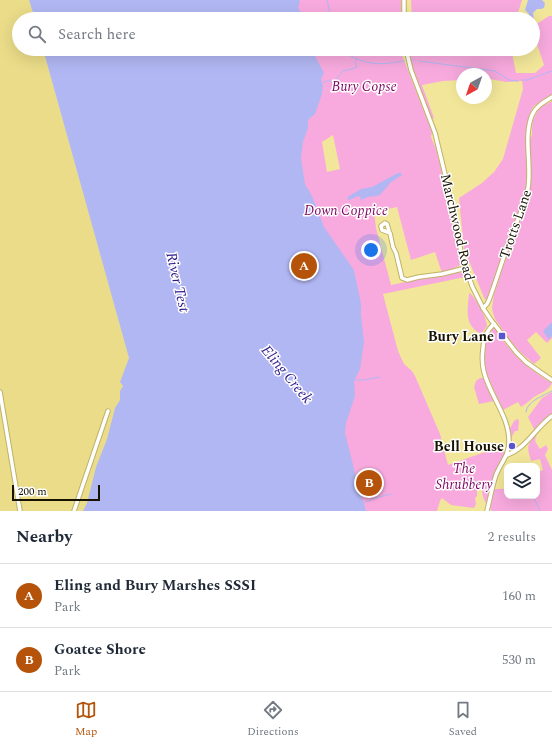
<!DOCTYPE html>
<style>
body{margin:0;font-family:Spectral,serif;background:#f2f2f3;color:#1f2937}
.controls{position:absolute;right:12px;bottom:12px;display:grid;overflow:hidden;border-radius:8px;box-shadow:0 4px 16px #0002}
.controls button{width:36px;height:36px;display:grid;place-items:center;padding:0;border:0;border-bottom:1px solid #e0e1e3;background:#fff;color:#1f2937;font:20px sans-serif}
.compass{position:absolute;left:456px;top:68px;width:36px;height:36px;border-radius:50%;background:#fff;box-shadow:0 4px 16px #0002;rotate:220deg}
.scale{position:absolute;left:12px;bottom:10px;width:88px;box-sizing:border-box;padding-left:4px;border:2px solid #171300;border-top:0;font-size:11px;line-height:14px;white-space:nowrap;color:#171300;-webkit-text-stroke:3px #fff;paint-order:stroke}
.you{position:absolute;left:371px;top:250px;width:14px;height:14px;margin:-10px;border:3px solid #fff;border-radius:50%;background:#1a73e8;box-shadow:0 0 0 6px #1a73e833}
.badge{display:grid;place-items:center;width:26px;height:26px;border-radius:50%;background:#b45309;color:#fff;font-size:13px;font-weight:700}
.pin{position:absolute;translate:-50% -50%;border:2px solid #fff;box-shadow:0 1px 4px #0006}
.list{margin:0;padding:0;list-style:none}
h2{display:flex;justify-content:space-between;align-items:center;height:52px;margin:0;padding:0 16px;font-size:17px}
h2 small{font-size:13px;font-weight:400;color:#747a83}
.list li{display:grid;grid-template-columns:26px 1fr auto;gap:12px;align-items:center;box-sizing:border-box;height:64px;padding:0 16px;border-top:1px solid #e0e1e3}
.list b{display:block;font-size:15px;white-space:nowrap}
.list p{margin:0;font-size:13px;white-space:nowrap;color:#747a83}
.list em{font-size:13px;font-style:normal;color:#747a83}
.icon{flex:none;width:22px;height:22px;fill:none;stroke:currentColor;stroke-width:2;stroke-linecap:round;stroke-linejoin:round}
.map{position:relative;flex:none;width:552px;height:511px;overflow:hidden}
.search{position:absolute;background:#fff;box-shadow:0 4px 16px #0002;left:12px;right:12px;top:12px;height:44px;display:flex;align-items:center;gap:10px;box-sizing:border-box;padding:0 14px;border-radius:22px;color:#747a83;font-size:15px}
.sheet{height:180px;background:#fff}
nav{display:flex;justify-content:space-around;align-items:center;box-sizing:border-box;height:56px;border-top:1px solid #e0e1e3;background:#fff;font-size:11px;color:#747a83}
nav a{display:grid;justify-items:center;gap:2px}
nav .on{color:#b45309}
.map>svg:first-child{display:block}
.built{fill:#eadc88}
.green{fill:#f8aade;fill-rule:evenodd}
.water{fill:#b1b7f2}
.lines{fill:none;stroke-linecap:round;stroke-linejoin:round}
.stream{stroke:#b1b7f2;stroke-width:1}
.minor-casing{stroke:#bfb268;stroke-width:5.5}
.minor{stroke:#fff;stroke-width:3.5}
.poi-dot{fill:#5a54cc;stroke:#fff;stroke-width:1.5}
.labels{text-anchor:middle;stroke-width:3;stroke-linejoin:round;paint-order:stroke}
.park-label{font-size:14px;font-style:italic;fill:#7f0665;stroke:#fff}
.street-label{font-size:14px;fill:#171300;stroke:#fff}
.poi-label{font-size:14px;font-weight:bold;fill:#171300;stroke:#fff;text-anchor:end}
.water-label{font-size:15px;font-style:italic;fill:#2e1a8b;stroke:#fff}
</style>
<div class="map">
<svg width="552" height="511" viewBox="0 0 552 511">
<rect width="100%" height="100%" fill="#f2e69a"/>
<polygon class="built" points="0,0 29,0 35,19 19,19 19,49 43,49 129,358 120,382 123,386 120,391 120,400 115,408 107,439 96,467 87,503 83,511 0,511"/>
<g class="green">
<polygon points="255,0 401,0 401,19 271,19"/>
<polygon points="411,0 522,0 516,19 412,19"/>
<path d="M549 16H552V95L543 100 534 106 532 109 529 118 526 141 527 185 524 197 489 296 485 300 464 249 459 198 482 183 494 172 503 159 523 89 522 81 506 82 490 79H486V74H462V80L443 81 422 85 434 118 432 119C423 96 413 73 408 49H513L512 53 516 73H535L544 65 537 44 535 25Z"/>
<path d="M280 49H401L402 55 432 132 431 137 436 149 442 173 460 259V264L459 266 442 273 435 252 411 260 397 207 374 212 376 228 391 285 425 278 440 276 462 272 465 274V277L383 294 398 351 404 364 412 371 415 376 440 434 448 465 485 452H506L487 506 483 497 481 486 477 487V496L475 498 476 504 474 508 451 505 442 498 440 501 437 511H120ZM333 135 340 169 327 172 322 142Z"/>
<polygon points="552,101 552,338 547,343 536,332 527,340 541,358 534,364 519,351 509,339 495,319 493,313 492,308 494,294 514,234 529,194 530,186 529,142 532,135 532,128 533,120 537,112 541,107"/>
<path d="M470 293C477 300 486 316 487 326L481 334C479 332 475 331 473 328 465 319 468 305 469 294Z"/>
<path d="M491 327H493L495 328C508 351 529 370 552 383 549 390 541 393 534 397 530 400 526 404 521 407L518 402 503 410 487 375C482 359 484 342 491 327Z"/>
<polygon points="480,378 484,378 494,401 479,404 474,387 476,381"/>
<polygon points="552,392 552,415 535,431 528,417 542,398"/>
<path d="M518 419 519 421 518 431H515L511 438 509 430C512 426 513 420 518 419Z"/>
<path d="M537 434 535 440 536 443 540 449 546 445 548 449 545 455 552 470V511H492L490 509 494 489C498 489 504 488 507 490V496H537V472L543 470 540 459 531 461C527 446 526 446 537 434Z"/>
</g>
<g class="water">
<polygon points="29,0 299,0 300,2 298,7 303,17 308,15 325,13 326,13 326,15 314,19 35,19"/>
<polygon points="528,0 542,0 545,3 544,8 541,9 537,9 533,13 534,21 533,21 533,19 529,19 529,14 525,10"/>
<polygon points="43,49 315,49 315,56 324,73 321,79 323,86 322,94 315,114 308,120 308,128 303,142 301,158 305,184 312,196 324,227 354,270 361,304 361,315 364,342 360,369 354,381 355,396 346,423 345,433 355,473 366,511 83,511 87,503 96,467 107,439 115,408 120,400 120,391 123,386 120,382 129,358"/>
<polygon points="398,173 401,173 402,175 391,182 380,195 376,196 368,197 361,200 360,199 361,197 358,196 349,200 347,199 349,196 361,189 372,187"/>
<polygon points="552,322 552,336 549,339 547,337 543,331"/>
</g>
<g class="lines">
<g class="stream">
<polyline points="327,0 331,19"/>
<path d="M342 49C345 54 349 55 355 58 372 66 386 64 404 61"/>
<polyline points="413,60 414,60"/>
<polyline points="419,61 495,71 509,80 518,81"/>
<polyline points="522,80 527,80 552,71"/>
<polyline points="323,83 326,81 330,81 333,83 343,71 356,68 357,67 355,62 357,59"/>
<polyline points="354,380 363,380 380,377"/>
<path d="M526 412C527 401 543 396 552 391"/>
<polyline points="533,496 540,511"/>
<polyline points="364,503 375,498 391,494"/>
</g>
<defs>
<g id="minor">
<polyline points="404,19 404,0"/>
<polyline points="406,49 411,70 435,133 449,191 461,252 472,286 483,308 491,320 516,352 526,362 540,372 552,380"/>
<polyline points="389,231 387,224 385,223 381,226 381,227 382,230 390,233 393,247 396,253 402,278 407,280 419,277 442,274 466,268"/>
<path d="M483 308 487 304 489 300C496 281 502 261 509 242 515 224 525 207 528 188 532 164 523 138 532 115 536 106 544 102 552 97"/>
<polyline points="0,392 20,511"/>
<path d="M507 455C527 448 536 427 552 416"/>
<polyline points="74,511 108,411"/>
<path d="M487 511C490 499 492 487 496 475 501 462 509 456 509 441 509 416 490 396 484 372 482 365 482 356 483 348 484 338 486 331 494 324"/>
</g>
</defs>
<use href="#minor" class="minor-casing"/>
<use href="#minor" class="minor"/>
</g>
<g class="poi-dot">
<rect x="498" y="332" width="8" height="8" rx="2"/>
<circle cx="512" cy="446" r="4"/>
</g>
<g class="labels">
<g class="park-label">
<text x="364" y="91">Bury Copse</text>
<text x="346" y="215">Down Coppice</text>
<text x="464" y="473">The<tspan x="464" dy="16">Shrubbery</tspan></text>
</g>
<g class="street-label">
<text transform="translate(515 224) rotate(-71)" y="5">Trotts Lane</text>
<text transform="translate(458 227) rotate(77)" y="5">Marchwood Road</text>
</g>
<g class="poi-label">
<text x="494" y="341">Bury Lane</text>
<text x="504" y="451">Bell House</text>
</g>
<g class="water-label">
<text transform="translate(178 282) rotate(77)" y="5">River Test</text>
<text transform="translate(287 374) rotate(50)" y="5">Eling Creek</text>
</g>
</g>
</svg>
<div class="controls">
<button><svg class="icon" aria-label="layers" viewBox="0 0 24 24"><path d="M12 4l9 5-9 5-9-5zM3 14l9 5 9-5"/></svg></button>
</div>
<svg class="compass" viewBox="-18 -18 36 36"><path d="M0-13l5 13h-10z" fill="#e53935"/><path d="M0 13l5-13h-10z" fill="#747a83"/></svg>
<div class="scale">200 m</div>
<div class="you"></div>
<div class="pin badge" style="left:304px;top:266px">A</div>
<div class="pin badge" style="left:369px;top:483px">B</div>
<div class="search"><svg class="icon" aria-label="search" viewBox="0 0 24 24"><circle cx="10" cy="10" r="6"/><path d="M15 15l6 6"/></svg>Search here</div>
</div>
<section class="sheet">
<h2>Nearby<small>2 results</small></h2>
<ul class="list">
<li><span class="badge">A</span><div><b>Eling and Bury Marshes SSSI</b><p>Park</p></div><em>160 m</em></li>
<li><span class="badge">B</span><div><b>Goatee Shore</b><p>Park</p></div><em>530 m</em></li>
</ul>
</section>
<nav>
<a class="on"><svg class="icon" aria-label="map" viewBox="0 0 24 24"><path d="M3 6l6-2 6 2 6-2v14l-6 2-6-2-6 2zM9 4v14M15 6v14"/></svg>Map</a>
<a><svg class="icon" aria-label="directions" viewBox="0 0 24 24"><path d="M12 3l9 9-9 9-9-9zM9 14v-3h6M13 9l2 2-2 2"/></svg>Directions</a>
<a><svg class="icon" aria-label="saved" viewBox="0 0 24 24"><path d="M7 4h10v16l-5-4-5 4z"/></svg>Saved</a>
</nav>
